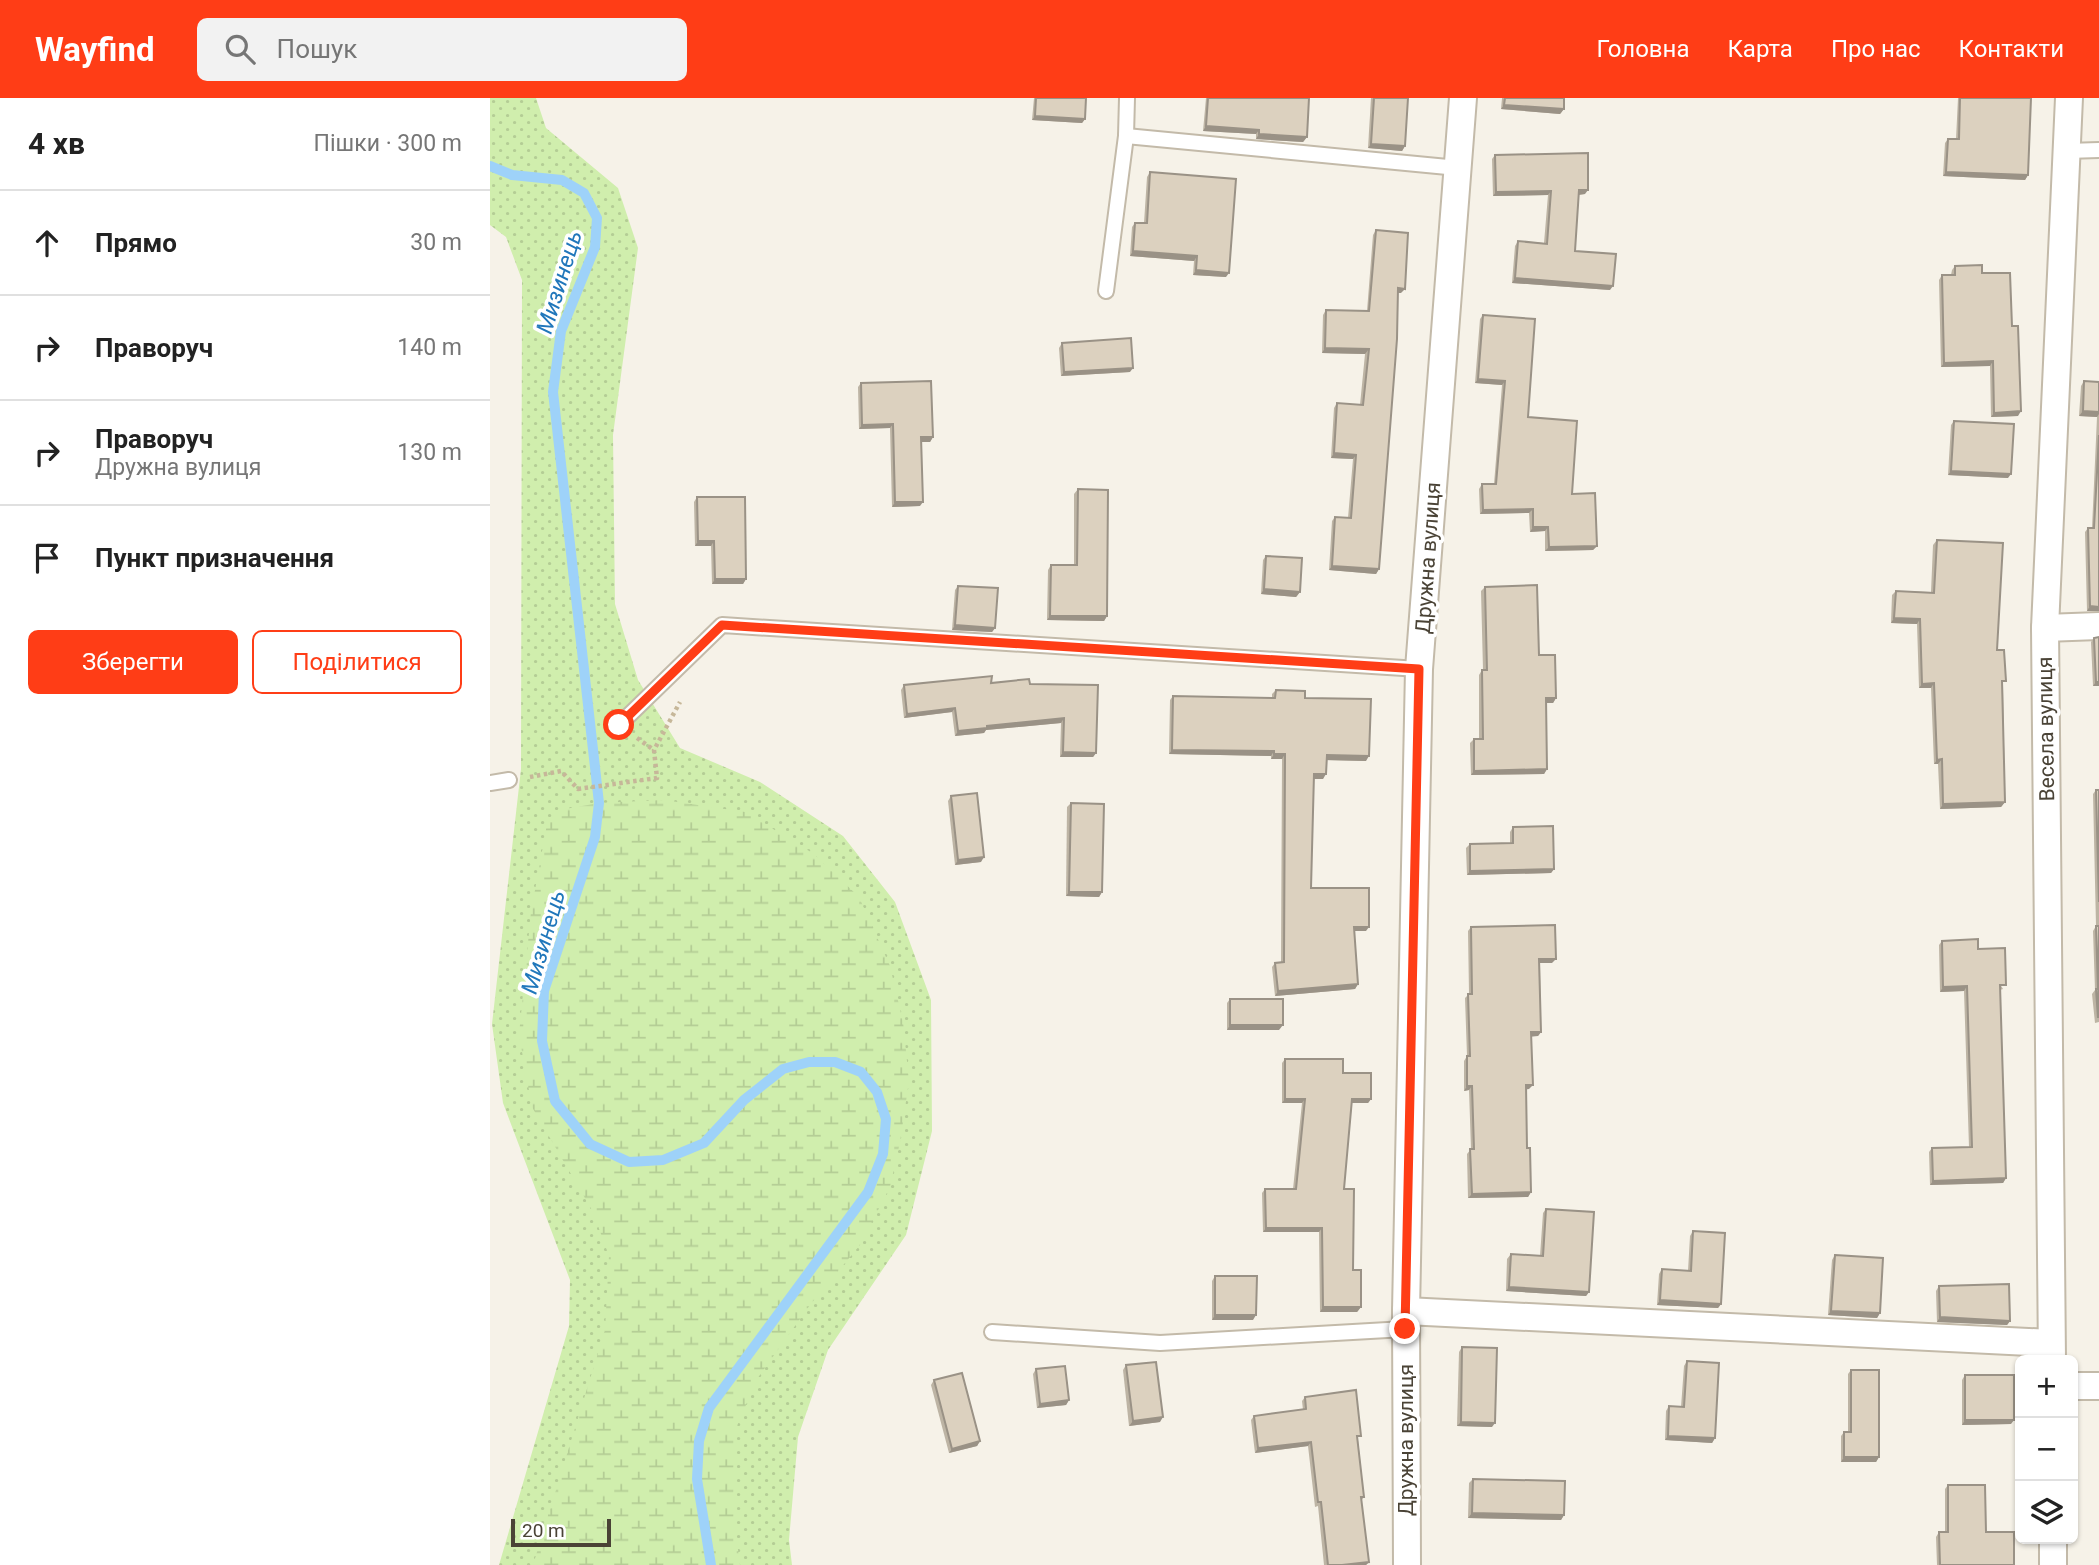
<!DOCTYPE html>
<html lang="uk">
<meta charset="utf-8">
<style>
body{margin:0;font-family:Roboto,sans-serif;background:#f2f2f2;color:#222}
.controls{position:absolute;right:21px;bottom:21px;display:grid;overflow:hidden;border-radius:10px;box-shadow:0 2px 5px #0004}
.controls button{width:63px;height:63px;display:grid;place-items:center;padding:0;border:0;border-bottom:2px solid #e0e0e0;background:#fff;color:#222;font:35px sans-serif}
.scale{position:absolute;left:21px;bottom:18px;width:100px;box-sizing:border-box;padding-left:7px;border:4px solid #4a4336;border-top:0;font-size:19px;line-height:24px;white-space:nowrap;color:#4a4336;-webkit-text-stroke:5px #fff;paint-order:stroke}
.stop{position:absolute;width:21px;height:21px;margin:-16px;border:5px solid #ff3d16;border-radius:50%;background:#fff}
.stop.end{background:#ff3d16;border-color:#fff;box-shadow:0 2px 7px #0008}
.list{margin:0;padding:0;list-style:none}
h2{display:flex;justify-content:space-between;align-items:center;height:91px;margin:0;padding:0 28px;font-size:30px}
h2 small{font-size:23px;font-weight:400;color:#767676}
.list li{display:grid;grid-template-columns:46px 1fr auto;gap:21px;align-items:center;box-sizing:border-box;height:105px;padding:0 28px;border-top:2px solid #e0e0e0}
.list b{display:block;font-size:26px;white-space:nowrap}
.list p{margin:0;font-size:23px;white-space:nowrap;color:#767676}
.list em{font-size:23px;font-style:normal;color:#767676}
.actions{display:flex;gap:14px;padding:21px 28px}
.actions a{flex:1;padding:16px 0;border:2px solid #ff3d16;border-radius:10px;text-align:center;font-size:24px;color:#ff3d16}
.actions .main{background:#ff3d16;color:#fff}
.icon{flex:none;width:38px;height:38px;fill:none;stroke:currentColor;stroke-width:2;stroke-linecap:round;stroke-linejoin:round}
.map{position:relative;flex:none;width:1609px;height:1467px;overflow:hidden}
header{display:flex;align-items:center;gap:42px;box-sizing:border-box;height:98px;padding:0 35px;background:#ff3d16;color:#fff}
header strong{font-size:33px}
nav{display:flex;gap:38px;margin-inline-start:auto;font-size:24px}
.search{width:490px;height:63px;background:#f2f2f2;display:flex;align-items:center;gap:18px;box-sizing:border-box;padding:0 24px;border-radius:10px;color:#767676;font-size:26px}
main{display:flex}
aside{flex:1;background:#fff}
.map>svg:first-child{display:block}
.grass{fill:url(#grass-dots)}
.wetland{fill:url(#wetland-marsh)}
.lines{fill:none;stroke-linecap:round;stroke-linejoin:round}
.stream{stroke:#9ed2f9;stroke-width:10}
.service-casing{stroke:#c3baa9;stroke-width:18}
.minor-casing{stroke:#c3baa9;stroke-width:30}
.path{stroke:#c6b799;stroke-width:4.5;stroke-dasharray:3.5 3.5;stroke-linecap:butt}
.service{stroke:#fff;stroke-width:14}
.minor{stroke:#fff;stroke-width:26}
.wall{fill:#bdb4a4}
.shaded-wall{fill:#9a9286}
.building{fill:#dcd1bf;stroke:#9a9286;stroke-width:2}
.route{stroke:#ff3d16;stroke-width:9}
.labels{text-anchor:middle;stroke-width:7;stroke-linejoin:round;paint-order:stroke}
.street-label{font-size:21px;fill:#4a4336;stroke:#fff}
.water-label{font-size:23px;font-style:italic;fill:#2077bb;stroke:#fff}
</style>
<header>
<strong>Wayfind</strong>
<div class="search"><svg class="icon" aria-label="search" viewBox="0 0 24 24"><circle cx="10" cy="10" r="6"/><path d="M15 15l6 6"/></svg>Пошук</div>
<nav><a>Головна</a><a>Карта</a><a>Про нас</a><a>Контакти</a></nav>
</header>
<main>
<aside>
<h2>4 хв<small>Пішки · 300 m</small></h2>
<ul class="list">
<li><svg class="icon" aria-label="ahead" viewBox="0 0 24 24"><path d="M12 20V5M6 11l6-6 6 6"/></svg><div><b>Прямо</b></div><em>30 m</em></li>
<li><svg class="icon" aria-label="right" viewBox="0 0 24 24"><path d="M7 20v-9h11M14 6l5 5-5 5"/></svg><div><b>Праворуч</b></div><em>140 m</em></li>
<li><svg class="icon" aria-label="right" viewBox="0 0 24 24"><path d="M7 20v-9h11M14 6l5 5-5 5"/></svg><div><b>Праворуч</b><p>Дружна вулиця</p></div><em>130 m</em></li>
<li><svg class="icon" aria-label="arrive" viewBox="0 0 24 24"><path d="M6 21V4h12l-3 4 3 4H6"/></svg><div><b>Пункт призначення</b></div></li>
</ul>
<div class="actions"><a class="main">Зберегти</a><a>Поділитися</a></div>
</aside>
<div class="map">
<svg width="1609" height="1467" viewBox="0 0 1609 1467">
<defs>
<pattern id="grass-dots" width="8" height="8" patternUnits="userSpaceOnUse" patternTransform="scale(1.75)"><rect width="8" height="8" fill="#d0eead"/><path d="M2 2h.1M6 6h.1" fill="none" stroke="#b4cd95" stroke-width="1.8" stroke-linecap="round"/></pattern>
<pattern id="wetland-marsh" width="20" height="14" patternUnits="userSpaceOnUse" patternTransform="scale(1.75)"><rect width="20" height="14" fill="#d0eead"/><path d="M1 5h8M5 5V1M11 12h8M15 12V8" fill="none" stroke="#b4cd95"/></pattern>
</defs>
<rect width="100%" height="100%" fill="#f6f2e8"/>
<polygon class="grass" points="0,0 46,0 56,30 128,90 148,150 123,337 125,506 148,582 190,650 270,684 353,738 405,804 441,902 442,1033 416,1137 338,1252 308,1339 299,1442 302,1467 9,1467 79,1228 80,1182 13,1005 2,926 31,671 32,182 16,139 0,127"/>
<polygon class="wetland" points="174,702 255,714 324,756 369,799 400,868 413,924 419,983 410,1044 400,1089 370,1147 320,1207 267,1281 244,1335 246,1437 250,1467 43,1467 115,1232 119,1158 103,1114 42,1009 29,937 41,814 57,726 75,711 109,705"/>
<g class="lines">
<polyline class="stream" points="0,68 22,77 72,82 94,95 107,120 105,149 71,233 63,294 109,705 105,739 54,893 52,943 65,1003 100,1046 139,1064 173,1062 214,1045 254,1002 293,971 319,964 345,964 371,974 387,994 396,1021 393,1056 378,1094 219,1310 209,1343 207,1381 221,1467"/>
<defs>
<g id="service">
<polyline points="636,38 968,70"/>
<polyline points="1577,53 1609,52"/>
<polyline points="616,193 636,38 637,0"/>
<polyline points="129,627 232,527 929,571"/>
<polyline points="0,685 19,682"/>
<polyline points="502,1234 670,1245 915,1231"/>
</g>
<g id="minor">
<polyline points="1555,530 1609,528"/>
<polyline points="916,1213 1561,1245"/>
<polyline points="1562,1262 1555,530 1579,0"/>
<polyline points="1583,1288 1609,1288"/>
<polyline points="1563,1441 1563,1467"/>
<polyline points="917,1467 916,1213 929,571 973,0"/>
</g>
</defs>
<use href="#service" class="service-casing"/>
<use href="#minor" class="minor-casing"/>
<g class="path">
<polyline points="147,640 164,652"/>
<polyline points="40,679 71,673 88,691 167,680 164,652 190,604"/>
</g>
<use href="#service" class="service"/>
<use href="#minor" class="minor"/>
</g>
<g class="wall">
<polygon points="544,0 596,0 595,21 592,25 542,22"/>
<polygon points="716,0 819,0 817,39 813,44 766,41 766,36 713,33"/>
<polygon points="881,0 918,0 915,48 912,53 878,50"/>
<polygon points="1012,0 1074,0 1074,11 1070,16 1011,11"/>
<polygon points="1468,0 1541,0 1538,77 1535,82 1453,78 1455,45 1458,41 1466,41"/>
<polygon points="1005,57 1095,96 1089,97 1085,153 1120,192 1022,185 1025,148 1028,143 1054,145 1058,97 1003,98 1002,61"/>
<polygon points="660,74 736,179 703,177 704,163 640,158 642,129 645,125 654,125 657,79"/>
<polygon points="886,132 911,195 908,195 889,471 886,476 839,472 842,423 845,419 858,420 863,361 841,360 844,310 847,305 870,307 875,256 832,255 833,217 836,212 877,213 883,137"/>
<polygon points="1465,168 1492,175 1522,228 1528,318 1501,319 1500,268 1451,269 1449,182 1452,177 1461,177 1462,172"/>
<polygon points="993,217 1038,319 1082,396 1107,448 1103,452 1055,453 1055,433 1040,434 1039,415 990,416 989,391 992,386 1004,386 1012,287 985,285 990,221"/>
<polygon points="572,245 640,274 571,278 569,250"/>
<polygon points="1594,283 1609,284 1609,513 1597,513 1595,434 1598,430 1602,430 1607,319 1589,318 1591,288"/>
<polygon points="371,285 443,339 440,344 431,344 430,408 402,409 400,330 369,331 368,289"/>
<polygon points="1464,323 1518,380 1458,377 1461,327"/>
<polygon points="588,391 617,518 614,523 557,522 558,472 561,467 584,467 584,396"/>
<polygon points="207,399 256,481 253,486 222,486 221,448 205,448 204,404"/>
<polygon points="1447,442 1507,552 1513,587 1515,704 1511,709 1450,711 1448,666 1444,666 1441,590 1429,590 1427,526 1401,525 1402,497 1406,493 1441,494 1443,447"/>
<polygon points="776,458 810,494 806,499 771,496 773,462"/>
<polygon points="468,488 505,530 502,534 462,532 465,492"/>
<polygon points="995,489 1049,557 1066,600 1063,605 1056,605 1057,671 1054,676 981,677 980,645 984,641 989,641 989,577 992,572 993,572 991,493"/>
<polygon points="1604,540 1609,588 1603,588 1601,544"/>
<polygon points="501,585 540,586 606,655 603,659 570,659 571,625 496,632 494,635 465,638 462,614 414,620 411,592 414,587"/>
<polygon points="786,592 815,600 876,663 837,662 833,681 824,681 821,790 876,833 864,833 868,886 865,891 785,898 782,869 785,865 791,864 792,661 781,661 781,658 679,656 680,602 683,598 782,600 782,596"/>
<polygon points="1606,692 1609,692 1609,924 1605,925 1602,896 1605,892 1603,833 1606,828 1603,696"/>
<polygon points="461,698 491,764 465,767 458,703"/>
<polygon points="581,705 612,794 609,799 576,798 577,709"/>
<polygon points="1023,729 1064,771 1061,775 977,777 976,750 980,746 1020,745 1020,734"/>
<polygon points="981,829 1062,865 1050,865 1051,934 1048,938 1041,938 1039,991 1036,991 1037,1050 1041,1094 1038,1099 978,1100 977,1056 981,1051 979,992 974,993 974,963 977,958 975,900 979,896 978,833"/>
<polygon points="1452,843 1488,851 1513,891 1510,892 1516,1080 1513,1085 1440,1087 1439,1054 1442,1050 1479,1049 1474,893 1450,894 1449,847"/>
<polygon points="740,901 789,932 737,932 737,905"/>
<polygon points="795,961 853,975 881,1001 878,1005 862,1005 854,1091 863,1172 871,1209 867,1214 830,1214 829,1134 773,1134 772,1095 775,1091 803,1091 812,1005 792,1005 792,965"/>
<polygon points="1056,1111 1099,1194 1096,1198 1016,1193 1017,1161 1021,1156 1050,1158 1053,1115"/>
<polygon points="1203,1133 1231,1206 1228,1210 1167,1207 1169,1176 1172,1171 1198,1173 1200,1138"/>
<polygon points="1345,1157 1390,1215 1387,1220 1338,1217 1342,1162"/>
<polygon points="725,1178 763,1222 722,1222 722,1183"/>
<polygon points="1449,1188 1520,1223 1517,1227 1447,1224 1446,1193"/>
<polygon points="972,1249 1002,1329 967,1328 969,1254"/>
<polygon points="1197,1263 1225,1340 1222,1345 1175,1342 1176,1313 1179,1308 1191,1309 1194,1268"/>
<polygon points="636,1267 670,1324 639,1328 633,1272"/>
<polygon points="546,1271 579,1302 576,1307 547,1310 543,1276"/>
<polygon points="1361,1272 1389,1359 1386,1364 1351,1364 1351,1338 1354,1334 1358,1334 1358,1276"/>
<polygon points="1475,1277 1521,1326 1472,1327 1472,1282"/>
<polygon points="444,1282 490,1343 487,1348 459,1355 441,1287"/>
<polygon points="815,1299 868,1342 874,1399 871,1403 879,1464 876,1467 834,1467 828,1408 825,1409 818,1348 765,1355 761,1322 764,1318 813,1312 812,1303"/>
<polygon points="983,1381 1074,1417 1071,1422 978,1420 979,1385"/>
<polygon points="1458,1387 1496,1434 1524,1467 1447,1467 1446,1439 1449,1434 1455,1434 1455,1391"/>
</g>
<g class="shaded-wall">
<polygon points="1014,7 1074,11 1070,16 1011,11"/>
<polygon points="545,18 595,21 592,25 542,22"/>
<polygon points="716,28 769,32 766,36 713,33"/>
<polygon points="769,36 817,39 813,44 766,41"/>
<polygon points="881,46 915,48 912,53 878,50"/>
<polygon points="1456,74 1538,77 1535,82 1453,78"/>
<polygon points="1089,92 1098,92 1095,96 1086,97"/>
<polygon points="1061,93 1058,97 1003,98 1006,94"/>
<polygon points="643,153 707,158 704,163 640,158"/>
<polygon points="706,172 739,175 736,179 703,177"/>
<polygon points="1025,180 1123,188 1120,192 1022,185"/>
<polygon points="908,190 915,191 911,195 904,195"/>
<polygon points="835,250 879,251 875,256 832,255"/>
<polygon points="1503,263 1500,268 1451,269 1454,265"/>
<polygon points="643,270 640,274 571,278 574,274"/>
<polygon points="988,281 1015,283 1012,287 985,285"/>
<polygon points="1531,313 1528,318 1501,319 1504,315"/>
<polygon points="1593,313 1609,314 1609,316 1607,319 1589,318"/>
<polygon points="403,326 400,330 369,331 372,327"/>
<polygon points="431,339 443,339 440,344 428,344"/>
<polygon points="844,355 866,357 863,361 841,360"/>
<polygon points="1461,373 1521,376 1518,380 1458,377"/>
<polygon points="405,404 433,404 430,408 402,409"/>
<polygon points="1043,411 1039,415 990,416 993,412"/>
<polygon points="1043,429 1058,429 1055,433 1040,434"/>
<polygon points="208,443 224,443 221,448 205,448"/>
<polygon points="1107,448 1103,452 1055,453 1059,449"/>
<polygon points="842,468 889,471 886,476 839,472"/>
<polygon points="225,481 256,481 253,486 222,486"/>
<polygon points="774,491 810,494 806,499 771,496"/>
<polygon points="1600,508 1609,509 1609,513 1597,513"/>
<polygon points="560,518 617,518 614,523 557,522"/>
<polygon points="1404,520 1430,521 1427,526 1401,525"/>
<polygon points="465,527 505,530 502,534 462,532"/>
<polygon points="1606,584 1609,584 1609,588 1603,588"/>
<polygon points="1444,585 1441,590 1429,590 1432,586"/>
<polygon points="1056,600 1066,600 1063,605 1053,605"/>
<polygon points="465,610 462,614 414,620 417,616"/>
<polygon points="574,620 571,625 496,632 494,635 465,638 468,633 497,628"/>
<polygon points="682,652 784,653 781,658 679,656"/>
<polygon points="573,654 606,655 603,659 570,659"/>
<polygon points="784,656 795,656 792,661 781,661"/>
<polygon points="837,657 879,658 876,663 833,662"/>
<polygon points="1452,661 1448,666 1444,666 1447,662"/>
<polygon points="1057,671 1054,676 981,677 984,673"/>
<polygon points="824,676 836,676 833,681 821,681"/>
<polygon points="1515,704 1511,709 1450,711 1453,706"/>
<polygon points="494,759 491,764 465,767 468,762"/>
<polygon points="1064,771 1061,775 977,777 980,773"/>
<polygon points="579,794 612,794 609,799 576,798"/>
<polygon points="864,829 879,829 876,833 861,833"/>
<polygon points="1049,861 1066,861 1062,865 1046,865"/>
<polygon points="868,886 865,891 785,898 788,893"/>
<polygon points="1477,888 1474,893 1450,894 1453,889"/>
<polygon points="740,927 793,927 789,932 737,932"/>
<polygon points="1041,934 1051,934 1048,938 1038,939"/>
<polygon points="1036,987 1043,987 1039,991 1033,992"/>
<polygon points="977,988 982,988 979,992 974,993"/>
<polygon points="795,1001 815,1001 812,1005 792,1005"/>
<polygon points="862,1001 881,1001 878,1005 859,1005"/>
<polygon points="1516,1080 1513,1085 1440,1087 1443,1083"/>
<polygon points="1041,1094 1038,1099 978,1100 982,1096"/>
<polygon points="776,1130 832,1130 829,1134 773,1134"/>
<polygon points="1019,1189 1099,1194 1096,1198 1016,1193"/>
<polygon points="1170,1202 1231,1206 1228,1210 1167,1207"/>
<polygon points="833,1209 871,1209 867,1214 830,1214"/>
<polygon points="1341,1213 1390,1215 1387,1220 1338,1217"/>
<polygon points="725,1217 766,1217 763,1222 722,1222"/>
<polygon points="1450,1219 1520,1223 1517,1227 1447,1224"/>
<polygon points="579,1302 576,1307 547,1310 550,1306"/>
<polygon points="673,1319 670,1324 639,1328 643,1323"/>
<polygon points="1475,1322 1524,1322 1521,1326 1472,1327"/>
<polygon points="971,1324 1005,1325 1002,1329 967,1328"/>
<polygon points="1178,1338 1225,1340 1222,1345 1175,1342"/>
<polygon points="490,1343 487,1348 459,1355 462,1351"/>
<polygon points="821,1344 818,1348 765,1355 768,1350"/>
<polygon points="1354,1359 1389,1359 1386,1364 1351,1364"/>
<polygon points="982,1415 1074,1417 1071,1422 978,1420"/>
<polygon points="879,1464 876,1467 852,1467"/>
</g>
<g class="building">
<polygon points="546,0 596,0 595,21 545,18"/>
<polygon points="718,0 819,0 817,39 769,36 769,32 716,28"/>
<polygon points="884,0 918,0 915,48 881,46"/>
<polygon points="1015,0 1074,0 1074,11 1014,7"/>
<polygon points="1470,0 1541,0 1538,77 1456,74 1458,41 1469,41"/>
<polygon points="1098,55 1098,92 1089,92 1085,153 1126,156 1123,188 1025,180 1028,143 1057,146 1061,93 1006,94 1005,57"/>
<polygon points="660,74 746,81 739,175 706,172 707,158 643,153 645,125 657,125"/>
<polygon points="886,132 918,135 915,191 908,190 907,241 889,471 842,468 845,419 861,420 866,357 844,355 847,305 873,307 879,251 835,250 836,212 879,213"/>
<polygon points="1492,167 1492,175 1520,175 1522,228 1528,228 1531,313 1504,315 1503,263 1454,265 1452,177 1465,177 1465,168"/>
<polygon points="993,217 1045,221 1038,319 1087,323 1082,396 1105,395 1107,448 1059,449 1058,429 1043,429 1043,411 993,412 992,386 1006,386 1015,283 988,281"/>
<polygon points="641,240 643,270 574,274 572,245"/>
<polygon points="441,283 443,339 431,339 433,404 405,404 403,326 372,327 371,285"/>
<polygon points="1594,283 1609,284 1609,314 1593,313"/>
<polygon points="1464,323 1524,326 1521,376 1461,373"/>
<polygon points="1609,337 1609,509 1600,508 1598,430 1604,430"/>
<polygon points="588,391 618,392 617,518 560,518 561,467 587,467"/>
<polygon points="207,399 255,399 256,481 225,481 224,443 208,443"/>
<polygon points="1447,442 1513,445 1507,552 1514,552 1516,583 1512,583 1515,704 1453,706 1452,661 1447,662 1444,585 1432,586 1430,521 1404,520 1406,493 1444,495"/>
<polygon points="776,458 812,460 810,494 774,491"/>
<polygon points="1047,487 1049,557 1065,557 1066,600 1056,600 1057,671 984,673 984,641 993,641 992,572 997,572 995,489"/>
<polygon points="468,488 508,490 505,530 465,527"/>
<polygon points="1609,539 1609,584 1606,584 1604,540"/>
<polygon points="502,578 501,585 539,581 540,586 608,587 606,655 573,654 574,620 497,628 497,630 468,633 465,610 417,616 414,587"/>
<polygon points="786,592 815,593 815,600 881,601 879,658 837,657 836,676 824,676 821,790 879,790 879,829 864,829 868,886 788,893 785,865 794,864 795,656 784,656 784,653 682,652 683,598 785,600"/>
<polygon points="1606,692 1609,692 1609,804"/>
<polygon points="487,695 494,759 468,762 461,698"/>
<polygon points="581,705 614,706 612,794 579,794"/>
<polygon points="1063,728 1064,771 980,773 980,746 1023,745 1023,729"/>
<polygon points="1065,827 1066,861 1049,861 1051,934 1041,934 1043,987 1036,987 1037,1050 1040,1050 1041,1094 982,1096 980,1051 984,1051 982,988 977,988 977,958 980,958 978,896 982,896 981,829"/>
<polygon points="1606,828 1609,828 1608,920 1606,891 1608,891"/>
<polygon points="1488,841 1488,851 1515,850 1516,887 1510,887 1516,1080 1443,1083 1442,1050 1482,1049 1477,888 1453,889 1452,843"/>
<rect x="740" y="901" width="53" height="26"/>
<polygon points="795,961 853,961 853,975 881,975 881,1001 862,1001 854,1091 864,1091 863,1172 871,1172 871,1209 833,1209 832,1130 776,1130 775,1091 806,1091 815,1001 795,1001"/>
<polygon points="1056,1111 1104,1114 1099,1194 1019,1189 1021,1156 1053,1158"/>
<polygon points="1203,1133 1235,1135 1231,1206 1170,1202 1172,1171 1201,1173"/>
<polygon points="1345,1157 1393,1160 1390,1215 1341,1213"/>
<polygon points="725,1178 767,1178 766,1217 725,1217"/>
<polygon points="1519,1186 1520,1223 1450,1219 1449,1188"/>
<polygon points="972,1249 1007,1250 1005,1325 971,1324"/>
<polygon points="1197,1263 1229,1265 1225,1340 1178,1338 1179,1308 1194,1309"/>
<polygon points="666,1264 673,1319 643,1323 636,1267"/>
<polygon points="575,1268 579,1302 550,1306 546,1271"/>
<polygon points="1361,1272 1389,1272 1389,1359 1354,1359 1354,1334 1361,1334"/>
<polygon points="472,1275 490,1343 462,1351 444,1282"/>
<rect x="1475" y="1277" width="49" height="45"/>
<polygon points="866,1292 871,1338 867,1338 874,1399 871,1399 879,1464 852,1467 838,1467 831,1404 828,1404 821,1344 768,1350 764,1318 816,1311 815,1299"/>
<polygon points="983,1381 1075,1383 1074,1417 982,1415"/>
<polygon points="1458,1387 1495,1387 1496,1434 1524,1434 1524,1467 1450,1467 1449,1434 1458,1434"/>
</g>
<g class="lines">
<polyline class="route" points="129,627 232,527 929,571 915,1231"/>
</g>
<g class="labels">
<g class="street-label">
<text transform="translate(938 460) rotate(-86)" y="7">Дружна вулиця</text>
<text transform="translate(1556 631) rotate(-91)" y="7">Весела вулиця</text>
<text transform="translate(916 1342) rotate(-90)" y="7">Дружна вулиця</text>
</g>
<g class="water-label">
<text transform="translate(69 184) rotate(-73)" y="8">Мизинець</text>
<text transform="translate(53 844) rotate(-74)" y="8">Мизинець</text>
</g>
</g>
</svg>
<div class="controls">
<button>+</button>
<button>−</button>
<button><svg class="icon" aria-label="layers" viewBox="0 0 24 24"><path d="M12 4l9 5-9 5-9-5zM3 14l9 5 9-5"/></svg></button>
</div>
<div class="scale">20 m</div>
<div class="stop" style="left:129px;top:627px"></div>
<div class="stop end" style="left:915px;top:1231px"></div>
</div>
</main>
